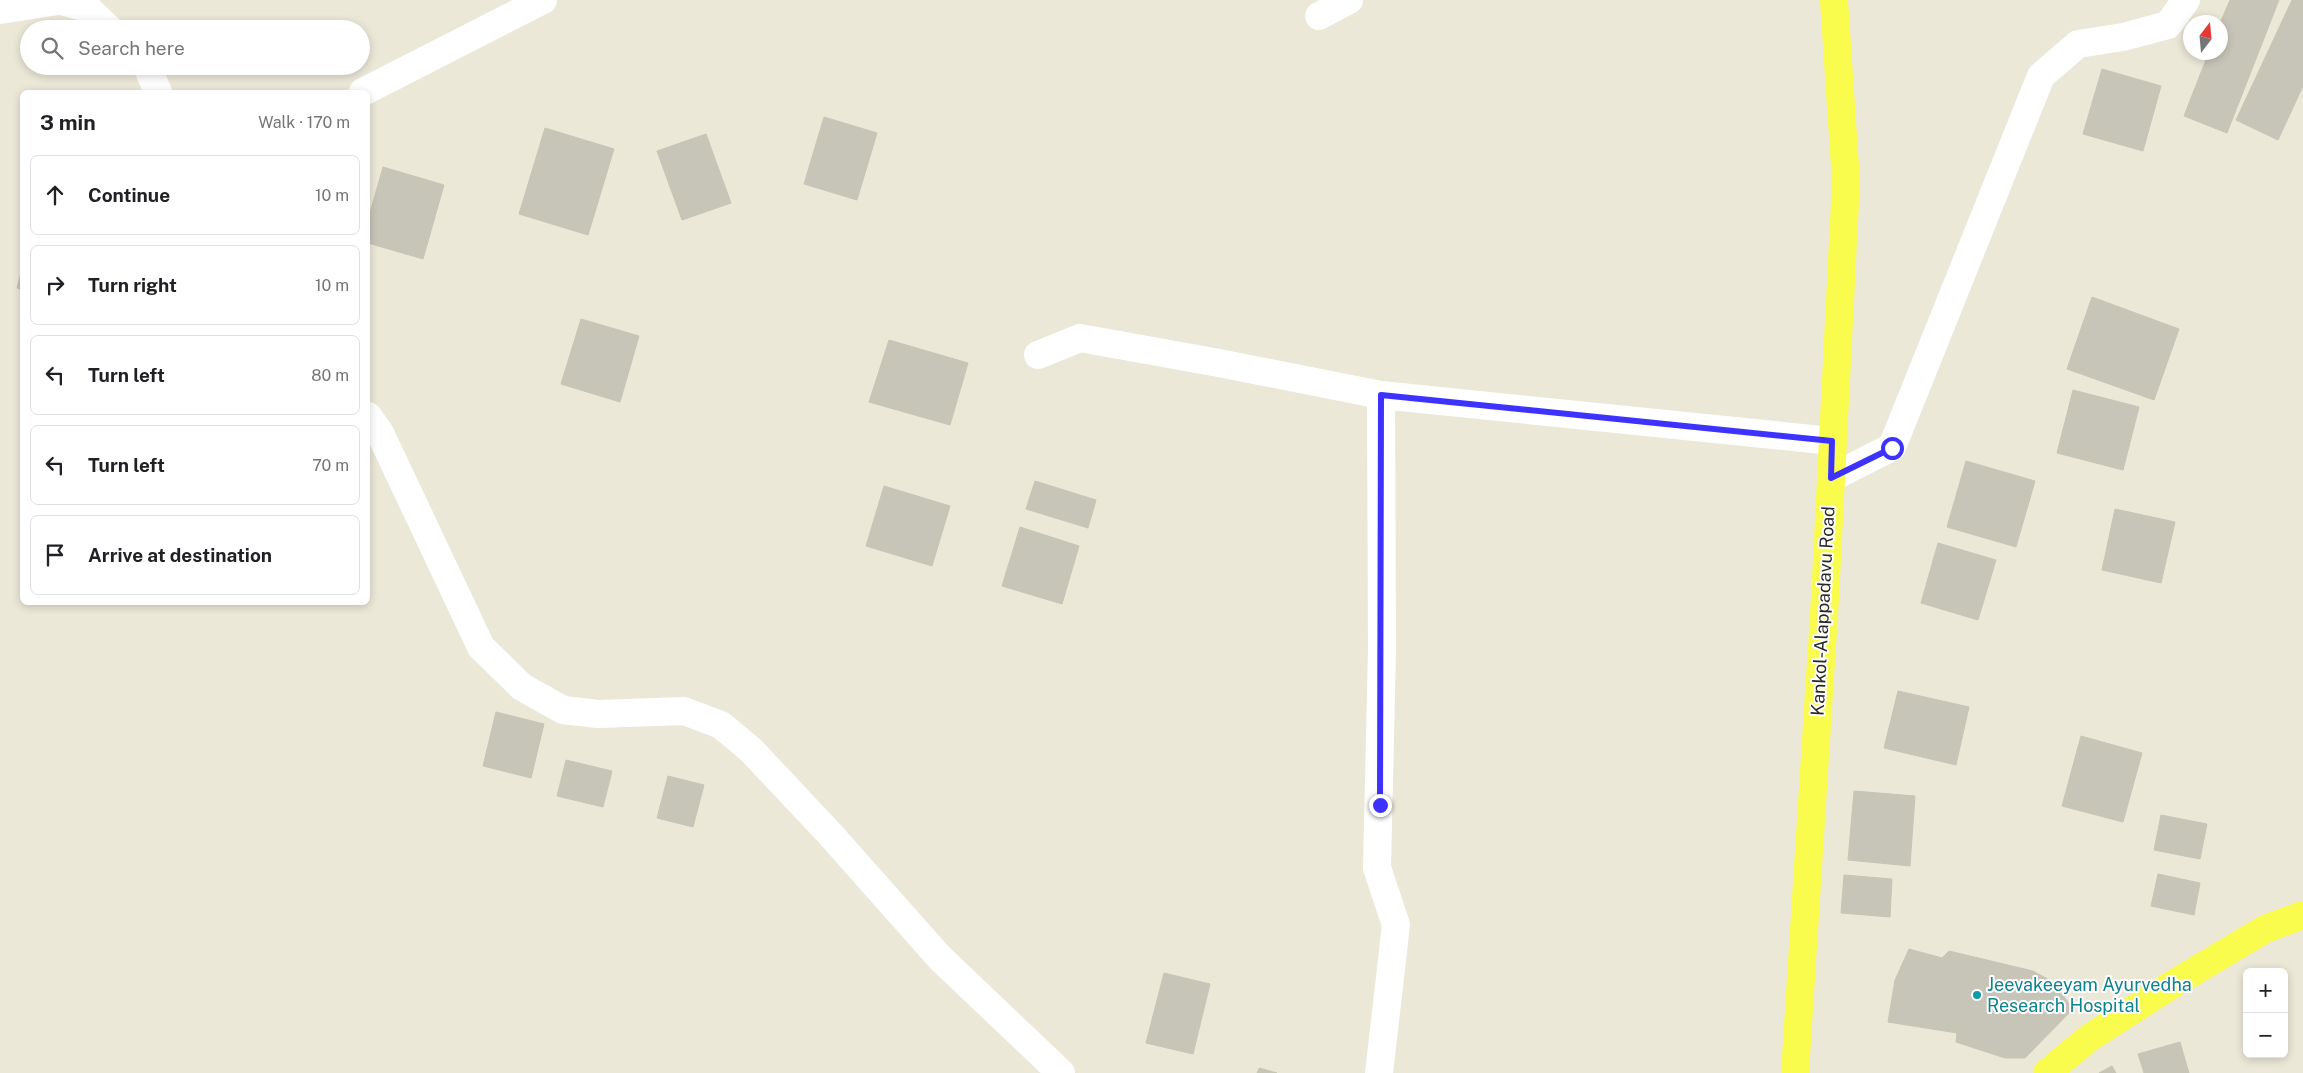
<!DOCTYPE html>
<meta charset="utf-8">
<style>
body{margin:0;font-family:"Public Sans",sans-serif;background:#f6f6f6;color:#202124}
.controls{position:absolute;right:15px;bottom:15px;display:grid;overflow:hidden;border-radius:8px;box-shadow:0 2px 8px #0003}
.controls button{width:45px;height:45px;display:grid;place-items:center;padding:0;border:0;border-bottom:1px solid #e0e0e0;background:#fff;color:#202124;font:25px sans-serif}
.compass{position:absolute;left:2183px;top:15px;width:45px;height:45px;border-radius:50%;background:#fff;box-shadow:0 2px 8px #0003;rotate:16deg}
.stop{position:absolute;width:15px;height:15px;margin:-11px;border:4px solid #3d32ff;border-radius:50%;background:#fff}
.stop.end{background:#3d32ff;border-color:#fff;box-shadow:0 1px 5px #0008}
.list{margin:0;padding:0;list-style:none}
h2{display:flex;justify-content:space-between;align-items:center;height:65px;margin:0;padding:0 20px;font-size:21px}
h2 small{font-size:16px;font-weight:400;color:#757577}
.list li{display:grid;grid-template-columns:32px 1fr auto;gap:15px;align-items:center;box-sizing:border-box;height:80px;margin:0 10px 10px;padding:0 10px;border:1px solid #e0e0e0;border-radius:8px}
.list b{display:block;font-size:19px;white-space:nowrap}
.list em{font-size:16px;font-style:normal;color:#757577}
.icon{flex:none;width:28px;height:28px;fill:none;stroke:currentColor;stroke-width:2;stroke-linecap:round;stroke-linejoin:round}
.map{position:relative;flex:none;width:2303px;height:1073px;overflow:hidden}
.search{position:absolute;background:#fff;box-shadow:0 2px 8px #0003;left:20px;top:20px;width:350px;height:55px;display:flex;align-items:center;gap:12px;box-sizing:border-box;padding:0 18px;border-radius:28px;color:#757577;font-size:19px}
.panel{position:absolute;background:#fff;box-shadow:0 2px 8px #0003;left:20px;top:90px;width:350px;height:515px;border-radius:8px}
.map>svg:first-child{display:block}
.building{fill:#c7c5b8;stroke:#c7c5b2}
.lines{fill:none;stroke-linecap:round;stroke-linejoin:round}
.minor{stroke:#fff;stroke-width:28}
.major{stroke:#fafc4d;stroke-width:28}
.route{stroke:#3d32ff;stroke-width:6}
.culture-dot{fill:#0f9aa8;stroke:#fff;stroke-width:2}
.labels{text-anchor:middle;stroke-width:4;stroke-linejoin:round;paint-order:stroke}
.street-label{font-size:18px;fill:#282828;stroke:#fff}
.culture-label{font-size:18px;fill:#0d838f;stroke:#fff;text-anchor:start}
</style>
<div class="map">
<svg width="2303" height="1073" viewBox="0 0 2303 1073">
<rect width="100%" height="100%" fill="#ece8d8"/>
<g class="building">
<polygon points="2230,0 2279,0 2227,133 2184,116 2209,52 2220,52 2220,23"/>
<polygon points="2292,0 2303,0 2303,86 2278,140 2236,120"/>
<polygon points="2102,69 2161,86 2143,151 2083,134"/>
<polygon points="824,117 877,133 857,200 804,184"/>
<polygon points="545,128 614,149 588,235 519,214"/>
<polygon points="706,134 731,203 682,220 657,151"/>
<polygon points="383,167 444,185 423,259 368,243 368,220"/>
<polygon points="22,269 22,290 17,288"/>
<polygon points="2092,297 2179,329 2154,400 2067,369"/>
<polygon points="581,319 639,336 620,402 561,384"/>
<polygon points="889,340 968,363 950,425 869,402"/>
<polygon points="2073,390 2139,407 2123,470 2057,453"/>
<polygon points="1966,461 2035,481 2016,547 1947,527"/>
<polygon points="1035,481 1096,500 1088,528 1026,509"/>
<polygon points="884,486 950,506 932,566 866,546"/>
<polygon points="2115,509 2175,522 2161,583 2102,570"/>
<polygon points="1020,527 1079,546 1062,604 1002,586"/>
<polygon points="1938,543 1996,560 1978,620 1921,603"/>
<polygon points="1898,691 1969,707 1956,765 1884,748"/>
<polygon points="496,712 544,724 531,778 483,766"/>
<polygon points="2081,736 2142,753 2123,822 2062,806"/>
<polygon points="566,760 612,771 603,807 557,796"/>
<polygon points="668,776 704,785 693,827 657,818"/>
<polygon points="1854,791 1915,796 1910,866 1848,860"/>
<polygon points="2161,815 2207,824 2200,859 2154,850"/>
<polygon points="2158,874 2200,883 2194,915 2151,906"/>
<polygon points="1844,875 1892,879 1890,917 1841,913"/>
<polygon points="1909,949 1942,958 1949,951 2033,971 2053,982 2073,1009 2025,1058 2005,1058 1956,1042 1957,1033 1888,1022 1895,980"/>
<polygon points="1164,973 1210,984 1193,1054 1146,1043"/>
<polygon points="2180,1042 2189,1073 2144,1073 2138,1054"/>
<polygon points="2112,1066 2116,1073 2099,1073"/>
<polygon points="1259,1068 1277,1073 1257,1073"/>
</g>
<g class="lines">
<g class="minor">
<polyline points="58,0 87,8 109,29"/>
<polyline points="0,10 58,1"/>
<polyline points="1319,16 1349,0"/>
<polyline points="147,66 158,92"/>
<polyline points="363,92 543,0"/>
<polyline points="1038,355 1080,338 1219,363 1381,395"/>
<polyline points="368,416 380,433 481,647 522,687 563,710 598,714 684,711 721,725 751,750 830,834 940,958 1061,1073"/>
<polyline points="1831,478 1892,447 2041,76 2078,44 2123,37 2168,25 2186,0"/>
<polyline points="1379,1073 1396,925 1377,868 1382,650 1381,395 1832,441"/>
</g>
<g class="major">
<polyline points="1795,1073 1825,598 1846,182 1834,0"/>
<polyline points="2047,1073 2089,1038 2173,984 2265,929 2303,915"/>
</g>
</g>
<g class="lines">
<polyline class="route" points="1380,805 1381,395 1832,441 1831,478 1892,448"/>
</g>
<circle class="culture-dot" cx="1977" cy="995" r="5"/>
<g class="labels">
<g class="street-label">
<text transform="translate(1823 611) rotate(-87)" y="6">Kankol-Alappadavu Road</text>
</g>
<g class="culture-label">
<text x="1987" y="991">Jeevakeeyam Ayurvedha<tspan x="1987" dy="21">Research Hospital</tspan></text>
</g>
</g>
</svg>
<div class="controls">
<button>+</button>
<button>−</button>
</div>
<svg class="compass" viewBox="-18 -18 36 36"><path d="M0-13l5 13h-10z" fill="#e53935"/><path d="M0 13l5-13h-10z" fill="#757577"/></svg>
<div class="stop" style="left:1892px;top:448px"></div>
<div class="stop end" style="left:1380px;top:805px"></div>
<div class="search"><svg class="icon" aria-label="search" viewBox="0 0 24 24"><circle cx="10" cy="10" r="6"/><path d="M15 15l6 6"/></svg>Search here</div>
<section class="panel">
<h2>3 min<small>Walk · 170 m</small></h2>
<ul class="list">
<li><svg class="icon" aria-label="ahead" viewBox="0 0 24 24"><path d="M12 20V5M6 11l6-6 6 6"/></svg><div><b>Continue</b></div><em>10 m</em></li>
<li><svg class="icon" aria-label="right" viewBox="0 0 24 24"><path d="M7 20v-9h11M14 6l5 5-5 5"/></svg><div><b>Turn right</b></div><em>10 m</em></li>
<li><svg class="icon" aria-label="left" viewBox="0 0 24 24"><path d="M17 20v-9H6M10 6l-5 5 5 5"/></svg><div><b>Turn left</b></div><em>80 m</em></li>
<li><svg class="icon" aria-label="left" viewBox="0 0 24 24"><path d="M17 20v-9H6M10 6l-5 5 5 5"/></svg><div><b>Turn left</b></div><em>70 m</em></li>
<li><svg class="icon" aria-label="arrive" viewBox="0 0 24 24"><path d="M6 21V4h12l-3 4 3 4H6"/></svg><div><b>Arrive at destination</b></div></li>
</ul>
</section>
</div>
